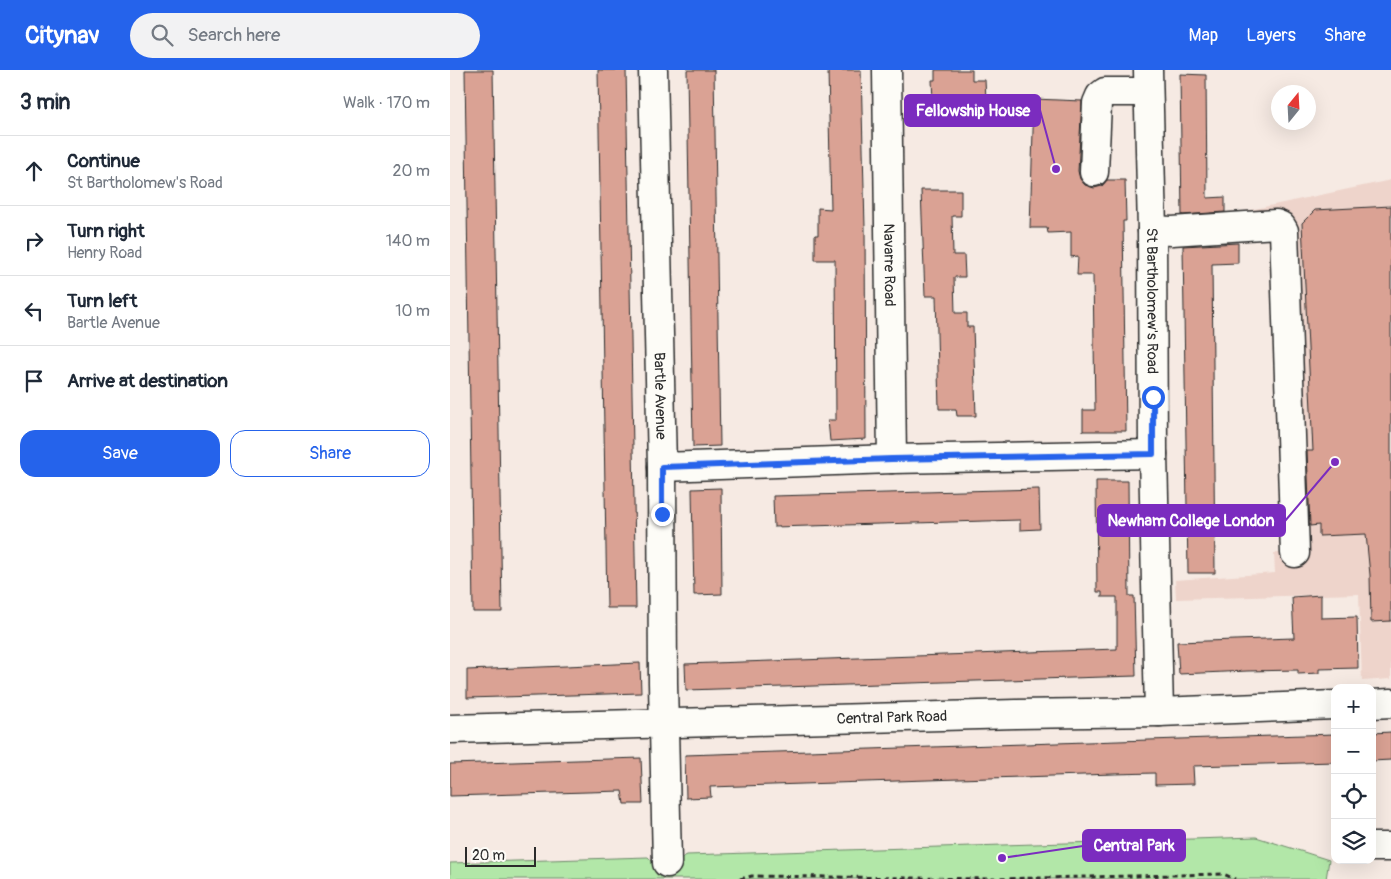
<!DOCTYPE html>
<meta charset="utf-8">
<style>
body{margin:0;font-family:Pangolin,sans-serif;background:#f2f2f3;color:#1f2937}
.controls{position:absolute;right:15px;bottom:15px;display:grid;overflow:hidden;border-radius:10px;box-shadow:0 5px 20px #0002}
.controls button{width:45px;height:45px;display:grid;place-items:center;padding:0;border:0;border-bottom:1px solid #e0e1e3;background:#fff;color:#1f2937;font:25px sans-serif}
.compass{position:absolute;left:821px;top:15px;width:45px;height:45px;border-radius:50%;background:#fff;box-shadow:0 5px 20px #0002;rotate:18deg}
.scale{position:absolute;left:15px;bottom:12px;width:71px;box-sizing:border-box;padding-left:5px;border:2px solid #2b2b2b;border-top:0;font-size:14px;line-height:18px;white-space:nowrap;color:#2b2b2b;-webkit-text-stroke:4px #fdfcf7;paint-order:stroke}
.stop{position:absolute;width:15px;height:15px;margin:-11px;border:4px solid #2563eb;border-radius:50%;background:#fff}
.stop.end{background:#2563eb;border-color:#fff;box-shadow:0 1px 5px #0008}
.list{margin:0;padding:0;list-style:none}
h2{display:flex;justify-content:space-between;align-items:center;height:65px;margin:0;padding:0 20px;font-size:21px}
h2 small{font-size:16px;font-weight:400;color:#747a83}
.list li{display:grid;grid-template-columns:32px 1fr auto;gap:15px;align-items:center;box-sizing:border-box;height:70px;padding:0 20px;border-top:1px solid #e0e1e3}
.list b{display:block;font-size:19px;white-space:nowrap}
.list p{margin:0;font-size:16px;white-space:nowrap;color:#747a83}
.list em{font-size:16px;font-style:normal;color:#747a83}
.actions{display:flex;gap:10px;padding:15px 20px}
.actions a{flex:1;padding:11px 0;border:1px solid #2563eb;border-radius:15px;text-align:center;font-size:18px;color:#2563eb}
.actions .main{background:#2563eb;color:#fff}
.icon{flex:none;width:28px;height:28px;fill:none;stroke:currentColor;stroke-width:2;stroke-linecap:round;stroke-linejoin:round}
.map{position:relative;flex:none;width:941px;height:809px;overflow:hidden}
header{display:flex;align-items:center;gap:30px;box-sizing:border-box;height:70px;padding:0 25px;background:#2563eb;color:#fff}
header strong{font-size:24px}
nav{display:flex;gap:28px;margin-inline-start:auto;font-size:18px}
.search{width:350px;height:45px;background:#f2f2f3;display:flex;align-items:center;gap:12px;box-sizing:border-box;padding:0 18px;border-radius:28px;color:#747a83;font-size:19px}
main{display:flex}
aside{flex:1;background:#fff}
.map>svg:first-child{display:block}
.built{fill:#eed4cb}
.green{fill:#b2e7a8;stroke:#6e896a}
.building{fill:#daa294;stroke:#2b2b2b}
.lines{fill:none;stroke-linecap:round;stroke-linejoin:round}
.minor-casing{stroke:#2b2b2b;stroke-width:31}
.path{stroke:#2b2b2b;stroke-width:3;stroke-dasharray:5 4;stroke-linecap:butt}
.minor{stroke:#fdfcf7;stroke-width:28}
.route{stroke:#2563eb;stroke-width:6}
.labels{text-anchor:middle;stroke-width:4;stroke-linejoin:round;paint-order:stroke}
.street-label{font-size:15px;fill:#2b2b2b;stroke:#fdfcf7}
.leader{fill:none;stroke:#7b2cbf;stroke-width:2}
.callout-dot{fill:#7b2cbf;stroke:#fdfcf7;stroke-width:2}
.callout{fill:#7b2cbf;stroke:#7b2cbf;stroke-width:2}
.callout-label{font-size:16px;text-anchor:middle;font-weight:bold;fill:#fff}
</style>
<header>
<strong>Citynav</strong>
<div class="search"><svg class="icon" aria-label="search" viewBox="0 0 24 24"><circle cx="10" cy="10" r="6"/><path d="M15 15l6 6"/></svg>Search here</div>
<nav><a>Map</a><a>Layers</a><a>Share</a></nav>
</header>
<main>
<aside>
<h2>3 min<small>Walk · 170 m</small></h2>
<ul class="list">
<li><svg class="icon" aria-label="ahead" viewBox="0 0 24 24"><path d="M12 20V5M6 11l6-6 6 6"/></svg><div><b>Continue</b><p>St Bartholomew's Road</p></div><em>20 m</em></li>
<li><svg class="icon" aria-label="right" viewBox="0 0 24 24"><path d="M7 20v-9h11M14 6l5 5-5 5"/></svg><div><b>Turn right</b><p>Henry Road</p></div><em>140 m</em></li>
<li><svg class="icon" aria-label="left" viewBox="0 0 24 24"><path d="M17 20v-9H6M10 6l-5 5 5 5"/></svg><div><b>Turn left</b><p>Bartle Avenue</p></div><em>10 m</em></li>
<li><svg class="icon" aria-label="arrive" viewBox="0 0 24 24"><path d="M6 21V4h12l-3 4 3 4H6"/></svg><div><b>Arrive at destination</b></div></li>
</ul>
<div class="actions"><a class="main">Save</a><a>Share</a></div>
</aside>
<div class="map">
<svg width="941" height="809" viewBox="0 0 941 809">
<rect width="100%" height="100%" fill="#f6eae3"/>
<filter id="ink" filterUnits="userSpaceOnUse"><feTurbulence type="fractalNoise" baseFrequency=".02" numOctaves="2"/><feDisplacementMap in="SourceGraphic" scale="10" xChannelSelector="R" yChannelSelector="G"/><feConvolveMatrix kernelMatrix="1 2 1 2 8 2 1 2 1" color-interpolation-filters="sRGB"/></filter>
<g filter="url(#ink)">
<polygon class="built" points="941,110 941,609 912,611 909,524 726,529 725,510 825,503 824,483 834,483 824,301 830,300 828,170 723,169 763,148"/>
<polygon class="green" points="806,767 879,790 876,809 0,809 0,793 198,787 204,793 230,792 233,787 237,785"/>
<g class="building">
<polygon points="15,0 43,0 52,542 23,542"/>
<polygon points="148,0 176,0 186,538 157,538"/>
<polygon points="237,0 264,0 270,376 243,377"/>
<polygon points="378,0 411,0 415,158 416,369 380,371 378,350 386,350 385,190 365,190 365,165 368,165 368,138 381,139"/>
<polygon points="485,0 522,0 522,10 535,10 536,30 483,31 482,10 485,10"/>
<polygon points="730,4 756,5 757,128 775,127 775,142 732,145"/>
<polygon points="584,29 632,31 628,101 630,109 635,115 644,118 652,116 657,110 675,110 676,151 673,151 676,361 633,361 633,340 645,340 643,205 627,205 628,186 621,187 621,162 598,163 597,158 580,158"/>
<polygon points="471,120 511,120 511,146 502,146 503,185 514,185 515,207 504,207 505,243 517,243 517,257 523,257 526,346 507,346 506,339 489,339 486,226 475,226"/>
<polygon points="941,136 941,551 921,552 920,505 916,464 869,466 869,455 860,456 857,381 863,381 852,153 865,140"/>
<polygon points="788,173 788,193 762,194 765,503 738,503 733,176"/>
<polygon points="646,411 678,411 679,526 684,526 686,606 236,620 235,594 667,579 667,527 652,527 652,522 647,522"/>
<polygon points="271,418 272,524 244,525 242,419"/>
<polygon points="589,419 590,459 570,460 570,450 324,457 323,426"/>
<polygon points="871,525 871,548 907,547 908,598 869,599 869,603 848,604 848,600 797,601 729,604 727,572 844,568 842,527"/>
<polygon points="190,593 191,623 17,628 17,600"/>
<polygon points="941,662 941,690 922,691 922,663"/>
<polygon points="885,664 885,692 743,696 744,714 705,715 705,703 664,704 260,717 261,727 236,728 235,685"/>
<polygon points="191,688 193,734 174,734 172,721 0,726 0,694"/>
</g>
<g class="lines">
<defs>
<g id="minor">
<path id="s1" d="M203 0 212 397 213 613 217 793"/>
<path id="s2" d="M437 0 442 389"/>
<path id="s3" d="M698 0 702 160 703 384 709 642"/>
<polyline points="644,102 647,33 650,26 655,22 698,22"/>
<polyline points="702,160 722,161 826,154 831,156 834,161 845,483"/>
<polyline points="212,397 442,389 703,384"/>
<polyline points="922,634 941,633"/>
<path id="s4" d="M0 659 566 644 709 642 885 635"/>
<polyline points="922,777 941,777"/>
</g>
</defs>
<use href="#minor" class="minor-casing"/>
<polyline class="path" points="290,809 302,806 544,809 773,804 785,809"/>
<use href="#minor" class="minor"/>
</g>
</g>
<g class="lines" filter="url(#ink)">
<polyline class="route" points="212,444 212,397 442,389 703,384 703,327"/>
</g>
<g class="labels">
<g class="street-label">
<text dy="5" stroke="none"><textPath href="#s2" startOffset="195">Navarre Road</textPath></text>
<text dy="5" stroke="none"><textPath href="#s3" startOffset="231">St Bartholomew's Road</textPath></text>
<text dy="5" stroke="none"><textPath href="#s1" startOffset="326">Bartle Avenue</textPath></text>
<text dy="5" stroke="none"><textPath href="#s4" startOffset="442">Central Park Road</textPath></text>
</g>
</g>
<path class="leader" d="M606 99L590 40M885 392L835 451M552 788L633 776"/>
<g class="callout-dot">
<circle cx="606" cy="99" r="5"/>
<circle cx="885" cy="392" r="5"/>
<circle cx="552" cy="788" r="5"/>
</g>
<g class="callout">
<rect x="455" y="25" width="135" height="31" rx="5"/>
<rect x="648" y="435" width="187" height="31" rx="5"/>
<rect x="633" y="760" width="102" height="31" rx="5"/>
</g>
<g class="callout-label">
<text x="523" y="46">Fellowship House</text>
<text x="741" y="456">Newham College London</text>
<text x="684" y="781">Central Park</text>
</g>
</svg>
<div class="controls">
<button>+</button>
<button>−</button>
<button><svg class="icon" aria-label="locate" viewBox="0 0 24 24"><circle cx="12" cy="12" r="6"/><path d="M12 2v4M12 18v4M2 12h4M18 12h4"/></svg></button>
<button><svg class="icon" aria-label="layers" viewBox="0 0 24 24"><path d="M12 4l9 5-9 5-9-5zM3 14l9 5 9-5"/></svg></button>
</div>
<svg class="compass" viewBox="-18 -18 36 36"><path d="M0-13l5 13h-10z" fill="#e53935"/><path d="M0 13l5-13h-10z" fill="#747a83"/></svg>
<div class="scale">20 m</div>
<div class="stop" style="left:703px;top:327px"></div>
<div class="stop end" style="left:212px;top:444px"></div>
</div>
</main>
